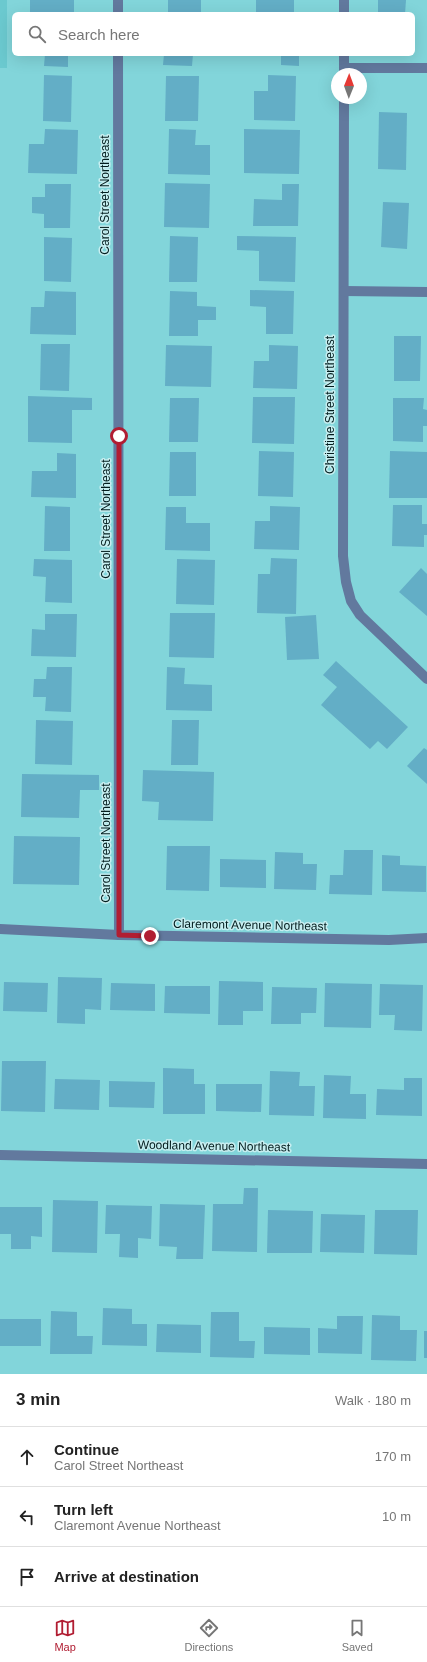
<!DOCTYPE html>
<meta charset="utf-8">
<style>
body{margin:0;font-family:Helvetica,sans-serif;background:#f2f2f2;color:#222}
.compass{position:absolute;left:331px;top:68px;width:36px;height:36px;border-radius:50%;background:#fff;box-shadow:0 4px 16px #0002;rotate:1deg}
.stop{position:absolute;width:12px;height:12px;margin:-9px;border:3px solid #b11d32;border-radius:50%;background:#fff}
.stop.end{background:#b11d32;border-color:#fff;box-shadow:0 1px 4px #0008}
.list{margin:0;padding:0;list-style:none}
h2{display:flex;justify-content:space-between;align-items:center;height:52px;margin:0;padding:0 16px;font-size:17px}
h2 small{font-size:13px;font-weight:400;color:#767676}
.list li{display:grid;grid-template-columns:26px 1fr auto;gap:12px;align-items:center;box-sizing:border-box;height:60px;padding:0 16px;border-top:1px solid #e0e0e0}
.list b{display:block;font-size:15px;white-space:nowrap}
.list p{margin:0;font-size:13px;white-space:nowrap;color:#767676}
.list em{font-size:13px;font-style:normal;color:#767676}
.icon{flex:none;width:22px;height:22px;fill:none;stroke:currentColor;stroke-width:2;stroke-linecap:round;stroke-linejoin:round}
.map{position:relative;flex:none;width:427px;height:1374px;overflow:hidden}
.search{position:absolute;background:#fff;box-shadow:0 4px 16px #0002;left:12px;right:12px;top:12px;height:44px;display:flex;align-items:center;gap:10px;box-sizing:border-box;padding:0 14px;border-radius:6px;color:#767676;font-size:15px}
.sheet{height:232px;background:#fff}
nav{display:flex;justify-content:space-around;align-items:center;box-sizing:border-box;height:56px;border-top:1px solid #e0e0e0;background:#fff;font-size:11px;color:#767676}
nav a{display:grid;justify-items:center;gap:2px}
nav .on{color:#b11d32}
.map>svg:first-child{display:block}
.built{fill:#6bc9cf}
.building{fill:#63aec6}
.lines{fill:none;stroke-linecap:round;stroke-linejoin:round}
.minor{stroke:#62799e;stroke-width:10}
.route{stroke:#b11d32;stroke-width:5}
.labels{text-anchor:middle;stroke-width:3;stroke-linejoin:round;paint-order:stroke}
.street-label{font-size:12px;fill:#021c1d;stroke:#c7eef0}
</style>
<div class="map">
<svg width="427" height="1374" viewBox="0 0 427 1374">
<rect width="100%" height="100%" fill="#82d5da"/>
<rect class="built" x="0" y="0" width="7" height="68"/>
<g class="building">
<rect x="30" y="0" width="44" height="12"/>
<rect x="168" y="0" width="33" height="14"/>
<rect x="256" y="0" width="38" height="13"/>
<polygon points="378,0 406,0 405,14 378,14"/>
<polygon points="45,54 68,54 68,67 44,66"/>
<polygon points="164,54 193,54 192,66 163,65"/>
<polygon points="281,54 299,54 299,66 281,65"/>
<polygon points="44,75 72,76 71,122 43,121"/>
<polygon points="268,75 296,76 295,121 254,120 254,91 268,91"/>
<polygon points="166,76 199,76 198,121 165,121"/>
<polygon points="379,112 407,113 406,170 378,169"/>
<polygon points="45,129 78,130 77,174 28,173 29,144 44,144"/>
<polygon points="169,129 196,130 195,145 210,145 210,175 168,174"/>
<polygon points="244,129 300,130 299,174 244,173"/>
<polygon points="165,183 210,184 209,228 164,227"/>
<polygon points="45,184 71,184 70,228 44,228 44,214 32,213 32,197 45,197"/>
<polygon points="282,184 299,184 298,226 253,226 254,199 282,200"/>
<polygon points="383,202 409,203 407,249 381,247"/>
<polygon points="170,236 198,237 197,282 169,282"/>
<polygon points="237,236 296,237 295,282 259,281 259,251 237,250"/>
<polygon points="44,237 72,238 71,282 44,281"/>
<polygon points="250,290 294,291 293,334 266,334 266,307 250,306"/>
<polygon points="45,291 76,292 76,335 30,334 31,307 44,307"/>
<polygon points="170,291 197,292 197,306 216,307 216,320 198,320 198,336 169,336"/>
<polygon points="394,336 421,336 420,381 394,381"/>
<polygon points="41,344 70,344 69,391 40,390"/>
<polygon points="166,345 212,346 211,387 165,386"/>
<polygon points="269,345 298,346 297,389 253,388 254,361 269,361"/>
<polygon points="28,396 92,398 92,410 72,410 72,443 28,442"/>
<polygon points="253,397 295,397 294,444 252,443"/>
<polygon points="170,398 199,398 198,442 169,442"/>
<polygon points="393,398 424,398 423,409 427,410 427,426 423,426 423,442 393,441"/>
<polygon points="259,451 294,452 293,497 258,496"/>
<polygon points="390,451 427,452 427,498 389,498"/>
<polygon points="170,452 196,452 196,496 169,496"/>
<polygon points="57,453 76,454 76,498 31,497 32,471 57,471"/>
<polygon points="393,505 422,505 422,524 427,524 427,535 424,535 424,547 392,546"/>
<polygon points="45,506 70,507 70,551 44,551"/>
<polygon points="270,506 300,507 299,550 254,549 255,521 270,521"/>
<polygon points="166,507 186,507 186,523 210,523 210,551 165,550"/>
<polygon points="271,558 297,559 296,614 257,613 258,574 270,574"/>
<polygon points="34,559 72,560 72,603 45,602 46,577 33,576"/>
<polygon points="177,559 215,560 214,605 176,604"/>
<polygon points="421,568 427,574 427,616 399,592"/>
<polygon points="170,613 215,613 214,658 169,657"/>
<polygon points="45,614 77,614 76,657 31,656 32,629 45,630"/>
<polygon points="316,615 319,659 287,660 285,617"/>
<polygon points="336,661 408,727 387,749 378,741 370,749 321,705 337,687 323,675"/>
<polygon points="47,667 72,667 71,712 45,711 46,697 33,697 34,679 46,679"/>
<polygon points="167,667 185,668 184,684 212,685 212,711 166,710"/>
<polygon points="36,720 73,721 72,765 35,764"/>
<polygon points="172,720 199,720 198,765 171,765"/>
<polygon points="424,748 427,750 427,784 407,766"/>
<polygon points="143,770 214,772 213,821 158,820 159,802 142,801"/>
<polygon points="22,774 99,775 99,790 80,790 79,818 21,817"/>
<polygon points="14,836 80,837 79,885 13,884"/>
<polygon points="167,846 210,846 209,891 166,890"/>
<polygon points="344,850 373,850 372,895 329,894 330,875 343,875"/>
<polygon points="275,852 303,853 303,864 317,864 316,890 274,889"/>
<polygon points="382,855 400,856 400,865 426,866 426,892 382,891"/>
<polygon points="220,859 266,860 266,888 220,887"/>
<polygon points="58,977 102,978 101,1010 85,1009 85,1024 57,1023"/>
<polygon points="219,981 263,982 263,1011 243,1011 243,1025 218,1025"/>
<polygon points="4,982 48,983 47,1012 3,1011"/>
<polygon points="111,983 155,984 155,1011 110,1010"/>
<polygon points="325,983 372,984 371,1028 324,1027"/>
<polygon points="380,984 423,985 422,1031 394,1030 395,1015 379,1015"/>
<polygon points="165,986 210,986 210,1014 164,1013"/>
<polygon points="272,987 317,988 316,1013 301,1013 301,1024 271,1024"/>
<polygon points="2,1061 46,1061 45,1112 1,1111"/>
<polygon points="163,1068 194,1069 194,1084 205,1084 205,1114 163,1114"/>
<polygon points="270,1071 300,1072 299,1086 315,1086 314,1116 269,1115"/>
<polygon points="324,1075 351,1076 350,1094 366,1094 366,1119 323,1118"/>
<polygon points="404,1078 422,1078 422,1116 376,1115 377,1089 404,1090"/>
<polygon points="55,1079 100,1080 99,1110 54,1109"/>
<polygon points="109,1081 155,1082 154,1108 109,1107"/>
<polygon points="216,1084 262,1084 261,1112 216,1111"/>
<polygon points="244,1188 258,1188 257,1252 212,1251 213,1204 243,1204"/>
<polygon points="53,1200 98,1201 97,1253 52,1252"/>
<polygon points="160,1204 205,1205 203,1259 176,1259 177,1247 159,1246"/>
<polygon points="106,1205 152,1206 151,1239 138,1238 138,1258 119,1257 120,1234 105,1234"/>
<polygon points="0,1207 42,1207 42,1237 31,1236 31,1249 11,1249 11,1234 0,1234"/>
<polygon points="268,1210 313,1211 312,1253 267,1253"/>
<polygon points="375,1210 418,1210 417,1255 374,1254"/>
<polygon points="321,1214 365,1215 364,1253 320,1252"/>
<polygon points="103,1308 132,1309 132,1324 147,1324 147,1346 102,1345"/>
<polygon points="51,1311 77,1312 77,1336 93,1336 92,1354 50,1354"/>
<polygon points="211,1312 239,1312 239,1341 255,1341 254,1358 210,1357"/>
<polygon points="372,1315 400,1316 400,1330 417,1330 416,1361 371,1360"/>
<polygon points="337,1316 363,1316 362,1354 318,1353 318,1328 337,1329"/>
<rect x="0" y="1319" width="41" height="27"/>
<polygon points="157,1324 201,1325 201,1353 156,1352"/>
<polygon points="264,1327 310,1328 310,1355 264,1354"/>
<rect x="424" y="1331" width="3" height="27"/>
</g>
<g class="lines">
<g class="minor">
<polyline points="118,0 118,14"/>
<polyline points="344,0 344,14"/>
<polyline points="118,54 119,935"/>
<polyline points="344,54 344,74"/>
<polyline points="344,68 427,68"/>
<polyline points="344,98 343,556 346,582 351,601 360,615 427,679"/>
<polyline points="344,291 427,292"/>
<polyline points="0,929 119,935 389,940 427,938"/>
<polyline points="0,1155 427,1164"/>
</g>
</g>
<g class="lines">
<polyline class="route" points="119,436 119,935 150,936"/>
</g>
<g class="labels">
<g class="street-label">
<text transform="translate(105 195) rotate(-90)" y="4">Carol Street Northeast</text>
<text transform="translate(330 405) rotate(-90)" y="4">Christine Street Northeast</text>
<text transform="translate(106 519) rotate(-90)" y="4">Carol Street Northeast</text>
<text transform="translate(106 843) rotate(-90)" y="4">Carol Street Northeast</text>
<text transform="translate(250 925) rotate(1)" y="4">Claremont Avenue Northeast</text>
<text transform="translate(214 1146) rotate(1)" y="4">Woodland Avenue Northeast</text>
</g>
</g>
</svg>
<svg class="compass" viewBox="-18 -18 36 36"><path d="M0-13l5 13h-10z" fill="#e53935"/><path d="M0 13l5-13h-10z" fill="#767676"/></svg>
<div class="stop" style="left:119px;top:436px"></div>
<div class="stop end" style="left:150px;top:936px"></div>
<div class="search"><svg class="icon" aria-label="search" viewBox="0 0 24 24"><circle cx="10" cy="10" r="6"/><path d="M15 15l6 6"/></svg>Search here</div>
</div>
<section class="sheet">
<h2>3 min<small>Walk · 180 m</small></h2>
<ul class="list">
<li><svg class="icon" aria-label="ahead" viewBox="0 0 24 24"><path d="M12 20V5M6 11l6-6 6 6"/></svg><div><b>Continue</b><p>Carol Street Northeast</p></div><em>170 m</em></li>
<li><svg class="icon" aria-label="left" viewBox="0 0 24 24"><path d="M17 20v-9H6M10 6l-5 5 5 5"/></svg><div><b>Turn left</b><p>Claremont Avenue Northeast</p></div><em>10 m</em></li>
<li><svg class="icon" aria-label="arrive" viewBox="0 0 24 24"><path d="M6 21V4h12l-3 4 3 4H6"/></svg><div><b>Arrive at destination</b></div></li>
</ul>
</section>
<nav>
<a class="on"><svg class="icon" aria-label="map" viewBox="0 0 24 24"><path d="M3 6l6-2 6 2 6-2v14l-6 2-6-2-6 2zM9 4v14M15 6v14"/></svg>Map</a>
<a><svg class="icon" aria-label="directions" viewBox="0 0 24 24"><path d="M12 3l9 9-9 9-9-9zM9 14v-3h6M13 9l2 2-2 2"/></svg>Directions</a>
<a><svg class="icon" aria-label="saved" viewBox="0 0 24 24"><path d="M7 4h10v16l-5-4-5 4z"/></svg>Saved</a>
</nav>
